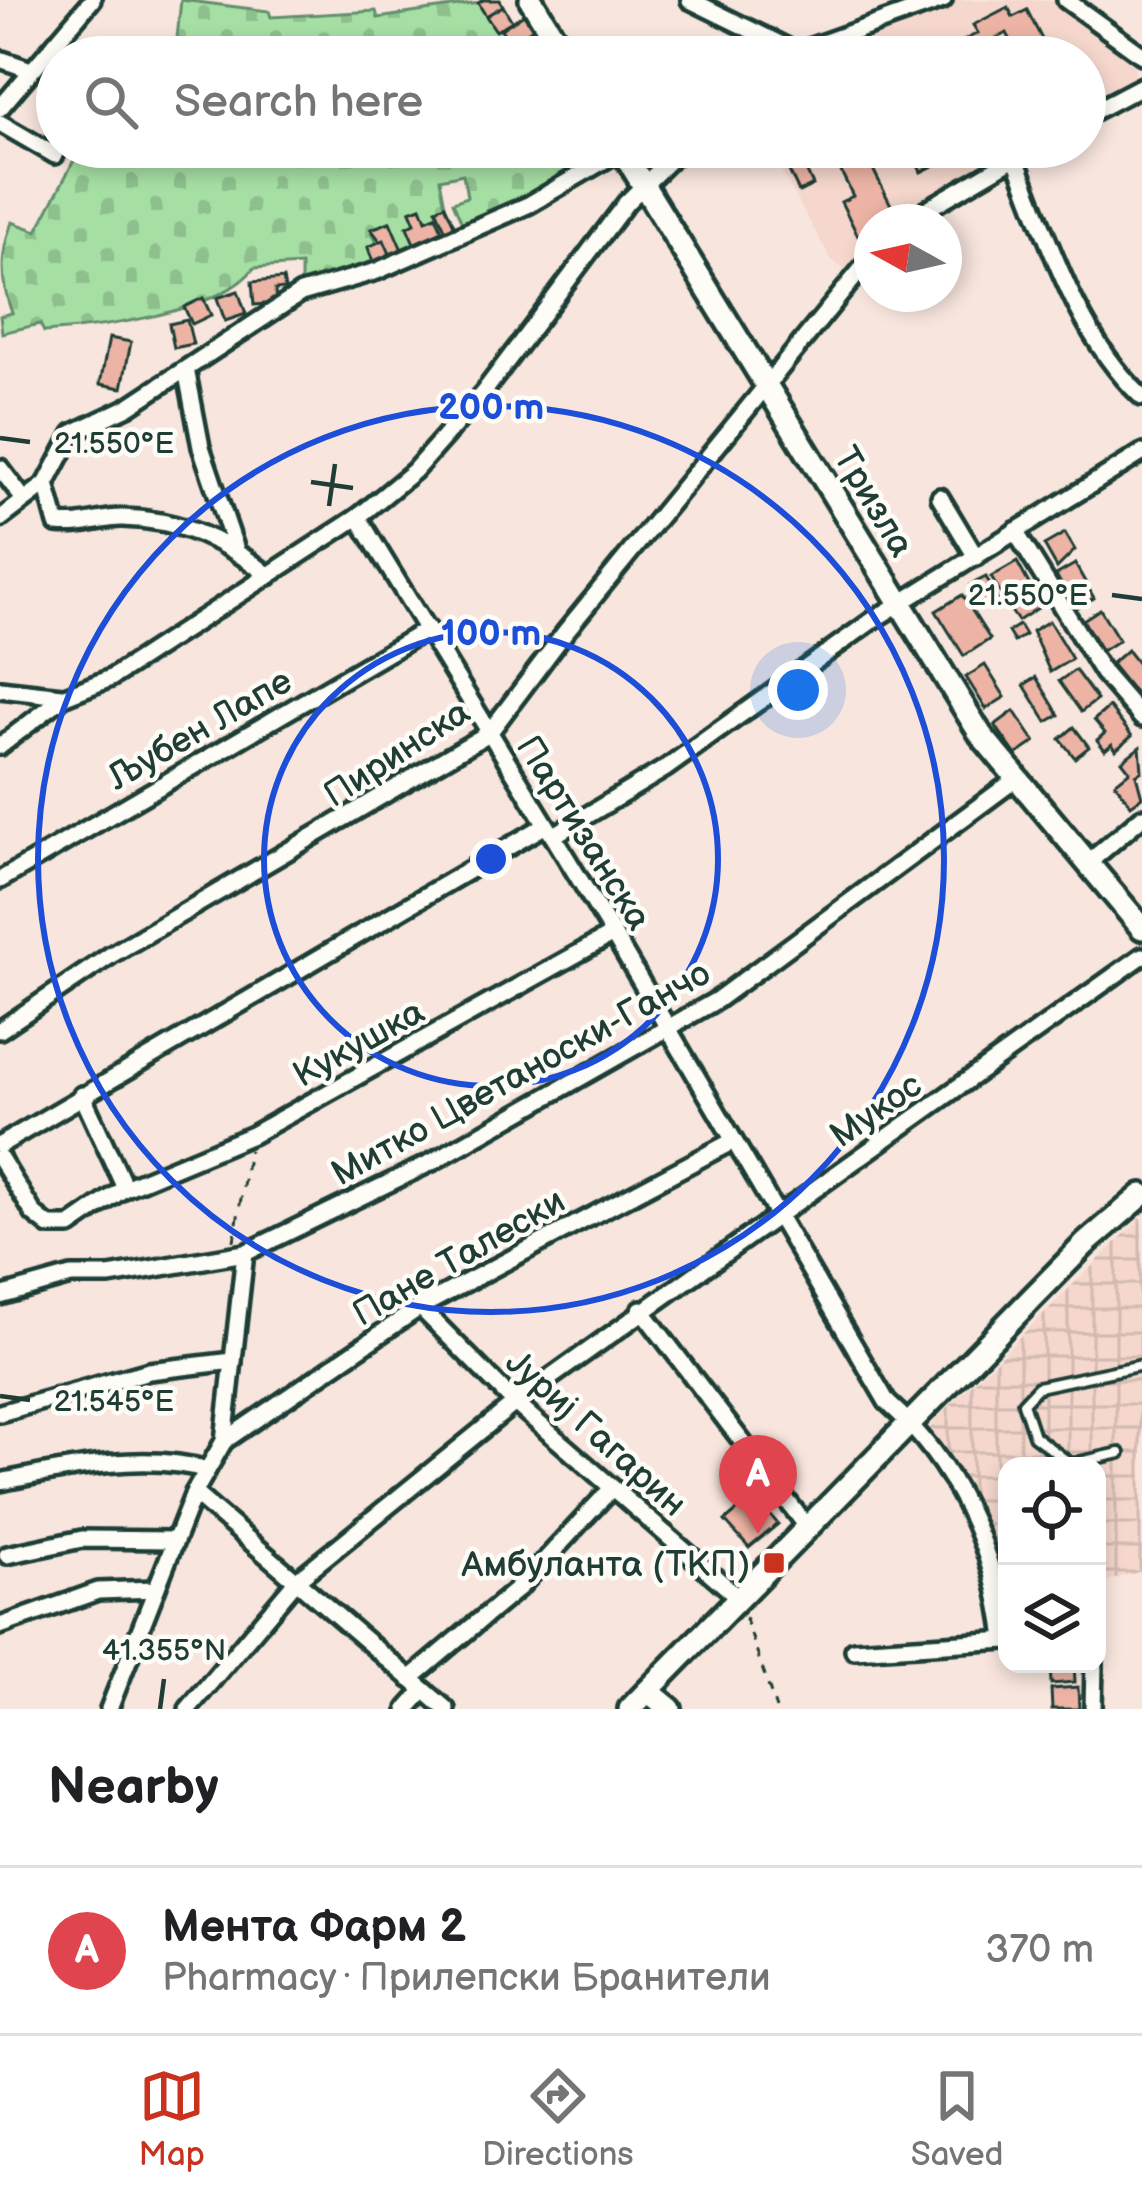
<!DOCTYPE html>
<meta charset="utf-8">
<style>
body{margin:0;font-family:"Balsamiq Sans",sans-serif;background:#f2f2f2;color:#202124}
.controls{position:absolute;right:36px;bottom:36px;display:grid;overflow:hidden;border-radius:24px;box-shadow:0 6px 18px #0003}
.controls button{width:108px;height:108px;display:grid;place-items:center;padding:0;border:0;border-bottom:3px solid #e0e0e0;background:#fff;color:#202124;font:60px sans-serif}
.compass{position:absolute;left:854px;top:204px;width:108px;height:108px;border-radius:50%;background:#fff;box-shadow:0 6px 18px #0003;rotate:278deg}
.you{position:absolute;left:798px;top:690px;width:42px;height:42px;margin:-30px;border:9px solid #fff;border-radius:50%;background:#1a73e8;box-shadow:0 0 0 18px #1a73e833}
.badge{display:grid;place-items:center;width:78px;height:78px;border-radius:50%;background:#c8321e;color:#fff;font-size:39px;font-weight:700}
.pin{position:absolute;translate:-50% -99px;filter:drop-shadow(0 3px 6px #0008)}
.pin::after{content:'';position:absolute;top:63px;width:42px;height:36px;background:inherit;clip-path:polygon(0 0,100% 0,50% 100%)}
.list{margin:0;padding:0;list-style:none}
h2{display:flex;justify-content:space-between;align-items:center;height:156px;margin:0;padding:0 48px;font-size:51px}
h2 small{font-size:39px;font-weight:400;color:#757577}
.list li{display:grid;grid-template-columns:78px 1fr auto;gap:36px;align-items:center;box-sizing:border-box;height:168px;padding:0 48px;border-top:3px solid #e0e0e0}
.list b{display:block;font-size:45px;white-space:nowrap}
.list p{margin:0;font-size:39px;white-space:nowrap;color:#757577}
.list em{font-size:39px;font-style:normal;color:#757577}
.icon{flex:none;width:66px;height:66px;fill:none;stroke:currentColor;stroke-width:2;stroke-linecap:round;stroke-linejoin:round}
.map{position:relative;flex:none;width:1142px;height:1709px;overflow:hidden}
.search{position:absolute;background:#fff;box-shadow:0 6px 18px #0003;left:36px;right:36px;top:36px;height:132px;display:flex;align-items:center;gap:30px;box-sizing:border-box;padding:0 42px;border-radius:66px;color:#757577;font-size:45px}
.sheet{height:324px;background:#fff}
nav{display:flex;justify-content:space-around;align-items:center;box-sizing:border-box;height:168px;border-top:3px solid #e0e0e0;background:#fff;font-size:33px;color:#757577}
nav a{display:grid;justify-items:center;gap:6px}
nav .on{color:#c8321e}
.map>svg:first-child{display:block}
.built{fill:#f5d7cd}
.industrial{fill:url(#industrial-grid)}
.cemetery{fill:url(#cemetery-stones);stroke:#628e6c;stroke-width:3}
.building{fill:#edb4a5;stroke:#1f3d34;stroke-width:3}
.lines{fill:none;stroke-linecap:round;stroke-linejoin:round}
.lane-casing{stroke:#1f3d34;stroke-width:16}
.street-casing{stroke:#1f3d34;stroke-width:24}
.secondary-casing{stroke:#1f3d34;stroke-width:30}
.path{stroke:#1f3d34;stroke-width:3;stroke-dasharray:9 9;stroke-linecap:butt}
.lane{stroke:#fdfcf7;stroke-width:8}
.street{stroke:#fdfcf7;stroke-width:15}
.secondary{stroke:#fdfcf7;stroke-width:21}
.ticks{fill:none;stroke:#1f3d34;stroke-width:4.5}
.ring{fill:none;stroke:#1d4ed8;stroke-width:6}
.poi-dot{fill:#c8321e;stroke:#fdfcf7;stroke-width:4.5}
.labels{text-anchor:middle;stroke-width:9;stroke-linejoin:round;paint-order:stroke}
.street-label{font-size:36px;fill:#1f3d34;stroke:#fdfcf7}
.poi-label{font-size:36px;fill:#1f3d34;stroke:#fdfcf7;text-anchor:end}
.ticks-label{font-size:30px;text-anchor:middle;fill:#1f3d34;stroke:#fdfcf7;stroke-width:9;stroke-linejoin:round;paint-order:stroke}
.centre{fill:#1d4ed8;stroke:#fdfcf7;stroke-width:6}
.ring-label{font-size:36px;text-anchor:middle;font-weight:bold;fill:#1d4ed8;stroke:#fdfcf7;stroke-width:9;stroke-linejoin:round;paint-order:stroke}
</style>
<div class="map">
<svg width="1142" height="1709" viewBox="0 0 1142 1709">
<defs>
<pattern id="industrial-grid" width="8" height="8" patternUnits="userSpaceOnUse" patternTransform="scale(3)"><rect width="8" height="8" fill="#f5d7cd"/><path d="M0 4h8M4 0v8" fill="none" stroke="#d2b9b1"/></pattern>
<pattern id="cemetery-stones" width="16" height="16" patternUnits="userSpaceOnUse" patternTransform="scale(3)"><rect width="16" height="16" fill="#a6dfa4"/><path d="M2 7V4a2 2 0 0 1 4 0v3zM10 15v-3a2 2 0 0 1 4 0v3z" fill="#8ec08e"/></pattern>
</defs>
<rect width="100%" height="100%" fill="#f8e6de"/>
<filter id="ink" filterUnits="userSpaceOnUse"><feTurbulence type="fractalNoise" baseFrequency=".00833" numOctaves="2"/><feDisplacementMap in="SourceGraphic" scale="24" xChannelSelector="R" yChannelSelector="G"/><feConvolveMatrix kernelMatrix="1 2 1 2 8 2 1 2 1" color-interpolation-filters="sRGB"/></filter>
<g filter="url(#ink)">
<g class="built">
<polygon points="943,0 1066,0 1136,51 1134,81 1128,91 1085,116 1085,57 783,57"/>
<polygon points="767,147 1033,147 905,222 872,222 872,256 855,279 831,259"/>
</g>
<polygon class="industrial" points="1142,1217 1142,1571 1097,1584 1097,1466 1007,1466 1007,1640 960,1486 925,1438 936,1419"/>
<g class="cemetery">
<polygon points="181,0 269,11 271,17 376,11 378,18 478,3 496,30 501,29 525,57 175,57"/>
<path d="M81 147H577L589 170 466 232 453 202 467 197 463 174 440 179 445 205 437 209 439 214 426 220 421 207 410 211 415 223 408 227 419 253 405 258 389 222 371 230 377 243 368 248 377 271 301 293V265L254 268C220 313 99 328 44 332L40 324 2 333 0 316 12 313C0 281 0 255 12 222L37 231Z"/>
</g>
<g class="building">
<polygon points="483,0 500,0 503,6 486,16 478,3"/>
<polygon points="503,6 512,21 496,31 486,16"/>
<polygon points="1008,7 1013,17 1027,10 1051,57 1019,57 1007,33 986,43 993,57 967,57 961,42 978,33 973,25"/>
<polygon points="524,14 533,28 524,34 528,41 515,50 501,29"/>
<polygon points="534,42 544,57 525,57 521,51"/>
<polygon points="829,147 862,147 898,219 872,222 872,232 859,238 841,202 853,196"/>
<polygon points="909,147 972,147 921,172"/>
<polygon points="796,148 813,185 799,192 781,154"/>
<polygon points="445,205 455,227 446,231 436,209"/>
<polygon points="421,207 426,220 436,216 444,235 416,248 407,227 415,223 410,211"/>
<polygon points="390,222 402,250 390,254 371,229"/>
<polygon points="384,240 390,254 373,262 368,247"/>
<polygon points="283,279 285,289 275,290 276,303 254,305 252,282"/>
<polygon points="238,291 246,314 225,321 217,298"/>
<polygon points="203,298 211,315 192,324 184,307"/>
<polygon points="187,320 193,344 174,348 169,324"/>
<polygon points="109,338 131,342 122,388 100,384"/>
<polygon points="1065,533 1075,550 1057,568 1044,545"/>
<polygon points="1017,562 1029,584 1003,598 991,577"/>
<polygon points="1075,564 1094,598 1075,609 1056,575"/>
<polygon points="986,577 997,599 980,607 970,585"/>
<polygon points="1029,589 1041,606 1018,621 1006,604"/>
<polygon points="962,595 990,639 964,656 936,611"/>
<polygon points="1100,609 1119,640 1102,651 1083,620"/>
<polygon points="1049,621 1072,659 1050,672 1032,631"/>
<polygon points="1019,625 1025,635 1014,642 1008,632"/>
<polygon points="1127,650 1142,669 1142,690 1136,695 1111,664"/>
<polygon points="985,665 1005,697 986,709 966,677"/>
<polygon points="1075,670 1097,700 1081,712 1059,681"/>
<polygon points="1036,677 1059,715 1047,722 1024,685"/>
<polygon points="1109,707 1132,736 1116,750 1112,744 1105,750 1097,740 1105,733 1094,720"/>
<polygon points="1014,711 1035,742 1016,755 995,725"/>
<polygon points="1074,727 1089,747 1075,758 1060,739"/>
<polygon points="1140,747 1142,771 1136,775 1142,797 1131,805 1115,783 1130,771 1122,761"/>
<polygon points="754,1496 778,1524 749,1548 725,1521"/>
<polygon points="1050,1664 1074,1664 1075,1682 1051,1684"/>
<polygon points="1078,1687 1079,1709 1052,1709 1051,1689"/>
</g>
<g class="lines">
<defs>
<polyline id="lane" points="1120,1453 1071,1464 1034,1436 1023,1403 1038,1387 1142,1365"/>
<g id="street">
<polyline points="690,0 792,50"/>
<polyline points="1066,0 1142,55"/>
<polyline points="783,57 943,0"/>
<polyline points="0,59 31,70"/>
<polyline points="0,108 92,0"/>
<polyline points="1085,116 1142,86"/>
<polyline points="0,123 55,155"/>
<path d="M1015 157C1048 239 1077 336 1142 397"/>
<polyline points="905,222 1033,147"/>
<polyline points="186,369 201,447 235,547"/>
<polyline points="0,468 22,497"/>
<path d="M46 484 57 524C85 527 99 518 122 518 179 519 226 540 269 576"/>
<polyline points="940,497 976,557"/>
<path d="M358 517 613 934 887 1402C955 1462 995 1549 1005 1640"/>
<polyline points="0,519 46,484 73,433 128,407 301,293 377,271 466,232 530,204 622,150"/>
<polyline points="1015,531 1103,673 1142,718"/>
<polyline points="0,689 62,696"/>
<polyline points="0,746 65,696 111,678 358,517 414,471 483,393 626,203 683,147"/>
<polyline points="553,836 666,768 873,620 1142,453"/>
<polyline points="1088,863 1142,817"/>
<polyline points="0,880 428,629"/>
<polyline points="0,1030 111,955 489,733 566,631 872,256"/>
<polyline points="82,1095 125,1188"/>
<polyline points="0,1145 546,825"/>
<polyline points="0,1158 34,1214 49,1226 70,1226 125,1188 252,1135 613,934"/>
<polyline points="0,1296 71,1276 109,1276 245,1253 432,1162 717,1000 1016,779"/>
<polyline points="420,1307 515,1403 739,1598"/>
<polyline points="641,1309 808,1528"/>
<polyline points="0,1413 149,1371 233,1361"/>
<polyline points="224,1441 420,1307 733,1141"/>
<path d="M0 1482C64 1469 144 1451 207 1470"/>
<polyline points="194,1493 446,1709"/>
<polyline points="7,1555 82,1539 174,1540"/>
<polyline points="0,1626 98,1591 156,1589"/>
<polyline points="854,1650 1007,1640"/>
<polyline points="410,1679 521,1586 612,1488"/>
<polyline points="109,1709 194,1493 224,1441 245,1253"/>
<polyline points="188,1709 297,1580 515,1403 1142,956"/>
<polyline points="407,1709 424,1690"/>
<polyline points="1093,1709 1094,1664"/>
</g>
<g id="secondary">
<polyline points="531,0 566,57"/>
<polyline points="620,147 981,735 1142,928"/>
<polyline points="648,1691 670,1709"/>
<polyline points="630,1709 1085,1244 1142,1195"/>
</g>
</defs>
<use href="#lane" class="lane-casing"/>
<use href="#street" class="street-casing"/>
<use href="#secondary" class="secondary-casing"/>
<g class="path">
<polyline points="234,1241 249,1150"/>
<polyline points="745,1617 776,1709"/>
</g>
<use href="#lane" class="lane"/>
<use href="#street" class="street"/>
<use href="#secondary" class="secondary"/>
</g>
</g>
<path class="ticks" d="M0 438 30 442M311 482 353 488M329 506 335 464M1112 595 1142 599M0 1396 30 1400M160 1709 164 1679"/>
<g class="ring">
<circle cx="491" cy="859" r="227"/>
<circle cx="491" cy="859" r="453"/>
</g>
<rect class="poi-dot" x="762" y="1551" width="24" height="24" rx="6"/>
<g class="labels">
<g class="street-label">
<text transform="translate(875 501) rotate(59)" y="13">Тризла</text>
<text transform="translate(199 728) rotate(-30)" y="13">Љубен Лапе</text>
<text transform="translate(396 752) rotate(-33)" y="13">Пиринска</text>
<text transform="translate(585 832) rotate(58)" y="13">Партизанска</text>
<text transform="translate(358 1042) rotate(-29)" y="13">Кукушка</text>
<text transform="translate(520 1072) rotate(-29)" y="13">Митко Цветаноски-Ганчо</text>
<text transform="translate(875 1109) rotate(-35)" y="13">Мукос</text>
<text transform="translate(458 1256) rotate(-30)" y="13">Пане Талески</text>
<text transform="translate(597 1432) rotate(42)" y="13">Јуриј Гагарин</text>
</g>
<g class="poi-label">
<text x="750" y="1576">Амбуланта (ТКП)</text>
</g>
</g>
<g class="ticks-label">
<text x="114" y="453">21.550°E</text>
<text x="1028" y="605">21.550°E</text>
<text x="114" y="1411">21.545°E</text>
<text x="164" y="1660">41.355°N</text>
</g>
<circle cx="491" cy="859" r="18" class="centre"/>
<g class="ring-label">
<text x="491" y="419">200 m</text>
<text x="491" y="645">100 m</text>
</g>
</svg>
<div class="controls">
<button><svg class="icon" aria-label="locate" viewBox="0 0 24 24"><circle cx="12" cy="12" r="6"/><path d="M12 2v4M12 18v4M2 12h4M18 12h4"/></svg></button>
<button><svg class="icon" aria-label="layers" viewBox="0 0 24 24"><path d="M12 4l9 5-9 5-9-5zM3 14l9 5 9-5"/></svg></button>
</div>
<svg class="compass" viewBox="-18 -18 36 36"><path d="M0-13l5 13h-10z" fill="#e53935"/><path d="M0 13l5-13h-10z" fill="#757577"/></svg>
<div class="you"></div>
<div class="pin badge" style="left:758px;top:1534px;background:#e0444e">A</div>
<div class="search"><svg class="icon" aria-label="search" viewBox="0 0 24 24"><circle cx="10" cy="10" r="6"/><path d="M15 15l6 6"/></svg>Search here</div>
</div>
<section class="sheet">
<h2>Nearby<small></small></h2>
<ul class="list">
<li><span class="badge" style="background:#e0444e">A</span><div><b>Мента Фарм 2</b><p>Pharmacy · Прилепски Бранители</p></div><em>370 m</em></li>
</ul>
</section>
<nav>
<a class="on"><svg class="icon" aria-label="map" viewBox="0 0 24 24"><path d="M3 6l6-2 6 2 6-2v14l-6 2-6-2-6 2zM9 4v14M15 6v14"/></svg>Map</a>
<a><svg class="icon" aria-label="directions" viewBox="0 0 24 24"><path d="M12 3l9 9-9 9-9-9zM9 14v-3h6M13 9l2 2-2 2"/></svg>Directions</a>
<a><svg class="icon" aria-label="saved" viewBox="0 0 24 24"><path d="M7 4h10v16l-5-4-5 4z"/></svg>Saved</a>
</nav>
